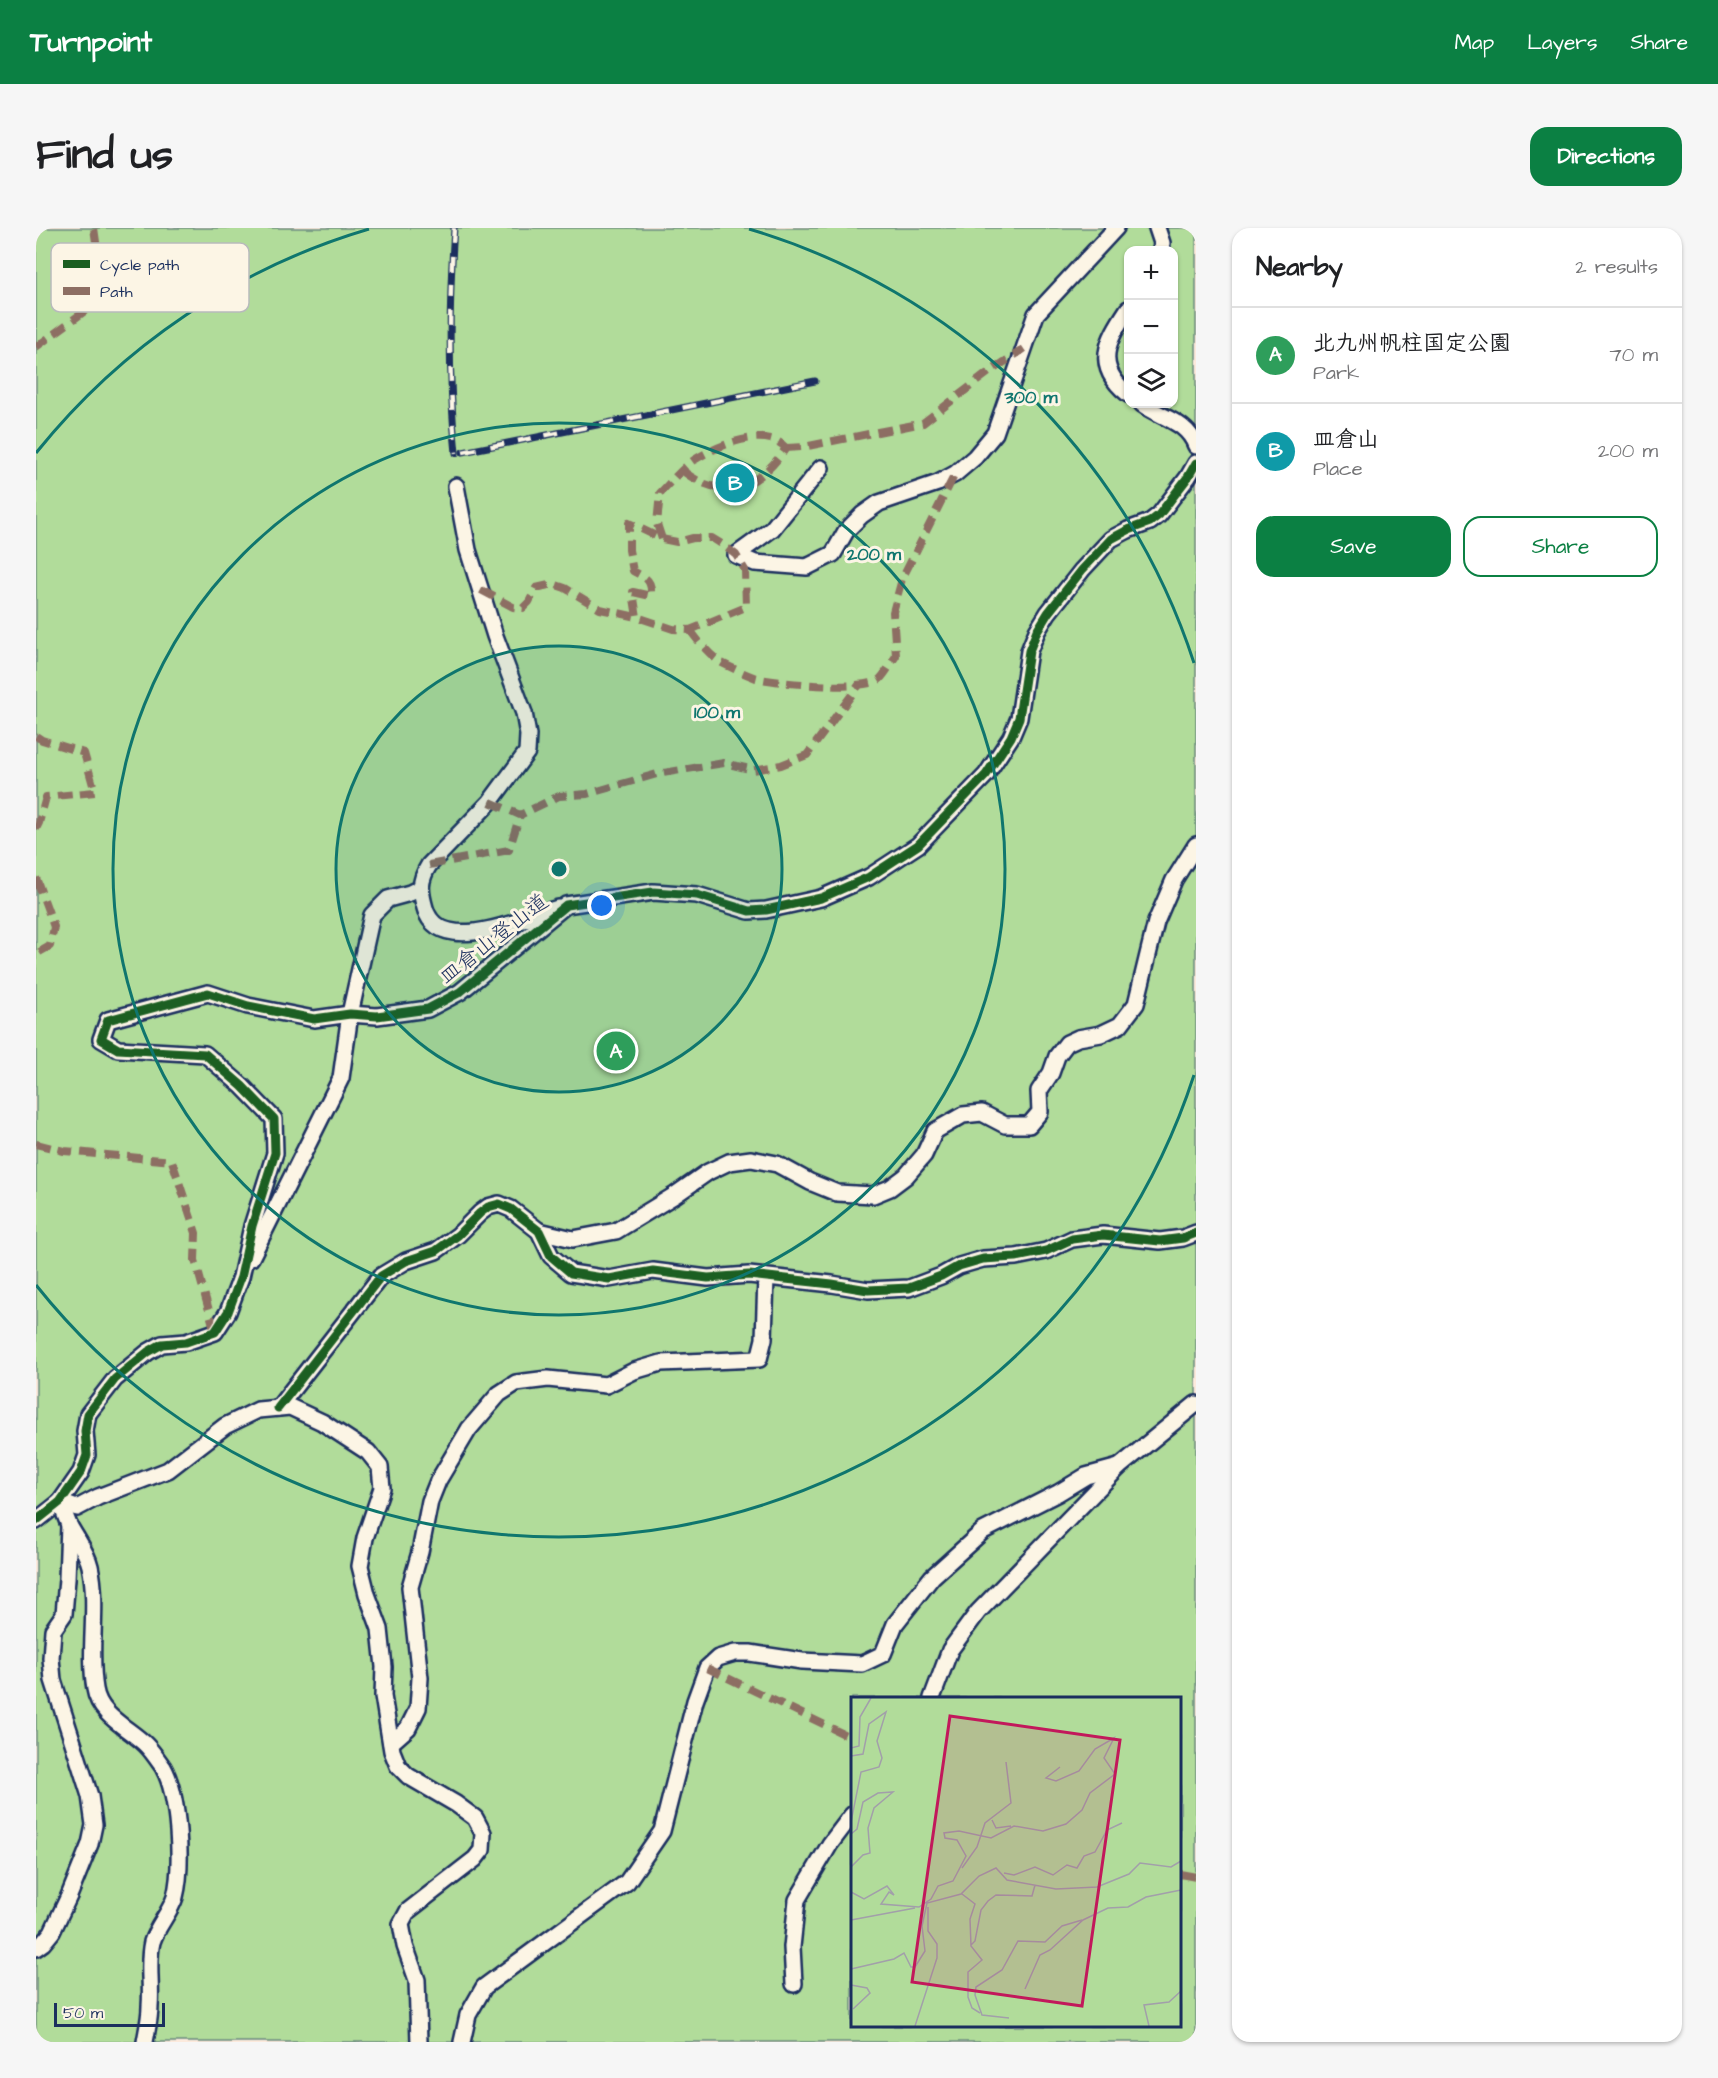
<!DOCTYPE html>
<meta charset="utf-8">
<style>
body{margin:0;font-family:"Architects Daughter","Klee One",sans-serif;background:#f6f6f6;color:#202124}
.controls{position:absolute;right:18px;top:18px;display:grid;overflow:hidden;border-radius:12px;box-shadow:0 2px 4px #0004}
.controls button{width:54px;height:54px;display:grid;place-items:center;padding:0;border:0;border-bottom:2px solid #e0e0e0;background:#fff;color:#202124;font:30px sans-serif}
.scale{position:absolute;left:18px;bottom:15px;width:111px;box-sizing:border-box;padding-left:6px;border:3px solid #1b2f5e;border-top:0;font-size:16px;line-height:21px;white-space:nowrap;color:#1b2f5e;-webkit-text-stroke:4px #fcf5e5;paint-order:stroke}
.you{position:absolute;left:566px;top:678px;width:21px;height:21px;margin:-15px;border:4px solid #fff;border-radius:50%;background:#1a73e8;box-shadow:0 0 0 9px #1a73e833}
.badge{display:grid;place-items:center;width:39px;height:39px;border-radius:50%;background:#0b8043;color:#fff;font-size:20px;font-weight:700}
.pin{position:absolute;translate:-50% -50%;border:3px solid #fff;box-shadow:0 2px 6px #0006}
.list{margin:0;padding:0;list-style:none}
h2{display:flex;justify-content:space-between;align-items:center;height:78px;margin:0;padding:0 24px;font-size:26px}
h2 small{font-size:20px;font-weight:400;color:#757577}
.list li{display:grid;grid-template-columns:39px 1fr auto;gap:18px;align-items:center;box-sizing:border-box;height:96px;padding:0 24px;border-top:2px solid #e0e0e0}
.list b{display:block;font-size:22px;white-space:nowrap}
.list p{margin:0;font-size:20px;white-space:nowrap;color:#757577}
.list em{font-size:20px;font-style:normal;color:#757577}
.actions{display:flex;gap:12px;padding:18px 24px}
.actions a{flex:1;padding:14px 0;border:2px solid #0b8043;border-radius:18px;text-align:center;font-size:21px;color:#0b8043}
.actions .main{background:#0b8043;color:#fff}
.icon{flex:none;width:33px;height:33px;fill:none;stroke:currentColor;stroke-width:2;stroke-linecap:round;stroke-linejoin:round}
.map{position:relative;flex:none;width:1160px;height:1814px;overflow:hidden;border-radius:18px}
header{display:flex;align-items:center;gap:36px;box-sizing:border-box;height:84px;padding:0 30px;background:#0b8043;color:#fff}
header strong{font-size:28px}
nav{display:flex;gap:33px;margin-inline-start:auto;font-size:21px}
.intro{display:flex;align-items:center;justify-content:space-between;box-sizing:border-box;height:144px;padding:0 36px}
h1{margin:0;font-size:42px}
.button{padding:15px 27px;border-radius:18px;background:#0b8043;color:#fff;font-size:21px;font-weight:700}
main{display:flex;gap:36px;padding:0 36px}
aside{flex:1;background:#fff;border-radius:18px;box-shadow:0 2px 4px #0004}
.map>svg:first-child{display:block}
.green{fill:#b1dc9a;stroke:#66867c;stroke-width:1.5;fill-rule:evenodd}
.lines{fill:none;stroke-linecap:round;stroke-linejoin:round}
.minor-casing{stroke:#1b2f5e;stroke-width:20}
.minor{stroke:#fcf5e5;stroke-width:15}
.rail-casing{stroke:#1b2f5e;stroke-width:7}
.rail{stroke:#fcf5e5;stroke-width:4.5;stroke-dasharray:14;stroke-linecap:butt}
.quiet{stroke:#8d6e63;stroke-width:8;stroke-dasharray:15 8;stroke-linecap:butt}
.cycleway-casing{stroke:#fcf5e5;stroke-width:13}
.cycleway{stroke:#1b5e20;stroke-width:9}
.ring{fill:none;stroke:#0f766e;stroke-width:3}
.labels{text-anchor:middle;stroke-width:6;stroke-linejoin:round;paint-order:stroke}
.street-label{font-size:22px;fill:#1b2f5e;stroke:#fcf5e5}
.inset-road{fill:none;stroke:#a29faa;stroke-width:1.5}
.view{fill:#c2185b;fill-opacity:0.15;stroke:#c2185b;stroke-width:3}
.inset-edge{fill:none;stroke:#1b2f5e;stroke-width:3}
.key{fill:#fcf5e5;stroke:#b8babc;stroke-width:1.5}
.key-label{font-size:16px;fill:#1b2f5e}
.centre{fill:#0f766e;stroke:#fcf5e5;stroke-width:3}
.ring-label{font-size:18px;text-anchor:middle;font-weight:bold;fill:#0f766e;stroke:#fcf5e5;stroke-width:6;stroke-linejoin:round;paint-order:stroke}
</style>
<header>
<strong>Turnpoint</strong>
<nav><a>Map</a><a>Layers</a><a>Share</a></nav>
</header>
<div class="intro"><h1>Find us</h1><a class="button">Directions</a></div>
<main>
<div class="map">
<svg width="1160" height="1814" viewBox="0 0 1160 1814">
<rect width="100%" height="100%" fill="#fceadd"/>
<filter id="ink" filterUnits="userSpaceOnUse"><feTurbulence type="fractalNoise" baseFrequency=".0167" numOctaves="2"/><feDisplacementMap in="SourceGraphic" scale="12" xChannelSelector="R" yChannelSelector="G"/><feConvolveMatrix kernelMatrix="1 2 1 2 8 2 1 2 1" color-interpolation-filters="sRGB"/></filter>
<g filter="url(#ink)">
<path class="green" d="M0 0H1160V1814H0ZM1092 22H1138V176H1092ZM816 1470H1144V1798H816Z"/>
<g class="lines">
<defs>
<g id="minor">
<polyline points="1121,0 1126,15 1125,22"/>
<path d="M1092 81C1071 113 1057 138 1092 166"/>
<path d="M1106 176C1125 190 1151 193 1160 218"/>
<polyline points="785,240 736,301 700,327 719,335 771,339 797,326 810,303 826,287 843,275 902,255 919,246 939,229 959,205 1000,86 1080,0"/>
<path d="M420 258 432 322 459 408 488 485 492 507 491 524 454 574 393 637C383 653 384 663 389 680 402 730 490 690 522 680"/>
<polyline points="503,1003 537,1011 580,1003 639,967 672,944 693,934 715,931 741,936 774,954 801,965 837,967 854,960 870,948 888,927 899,903 927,887 946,885 969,897 993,897 1004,884 1003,863 1015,845 1021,828 1031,815 1042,810 1065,806 1084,797 1100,776 1120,694 1138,652 1160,617"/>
<polyline points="215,1030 305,850 314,786 336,687 352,671 374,665 384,660"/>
<polyline points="242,1180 345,1048 370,1033 400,1023 422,1007 444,985 452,979 463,976 475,981 503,1003 515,1028 535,1045 573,1051 617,1043 672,1050 713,1047 796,1056 832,1062 873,1060 905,1048 923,1038 947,1031 980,1029 1010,1023 1036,1011 1067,1007 1124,1013 1147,1010 1160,1005"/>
<polyline points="24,1274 41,1280 62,1269 132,1242 189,1198 222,1182 254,1179 286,1194 332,1224 344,1239 346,1260 329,1310 324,1338 331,1366 344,1401 348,1439 347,1468 356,1523 362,1538 372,1548 420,1576 439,1590 447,1605 446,1622 439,1631 372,1683 365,1696 369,1718 381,1752 383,1814"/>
<polyline points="0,1293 24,1274 45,1244 51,1227 49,1203 52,1186 79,1151 112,1124 126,1116 150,1114 179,1104 192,1084 205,1049 216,998 239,925 238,891 206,858 169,826 82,821 65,811 72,792 172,765 212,778 278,791 314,786 341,788 392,781 424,764 530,677 617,664 661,667 713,683 730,682 785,670 833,649 882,617 950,547 975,509 983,490 993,423 1001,403 1012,385 1046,342 1075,311 1092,302 1114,294 1123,287 1152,249 1160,235"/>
<path d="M33 1297C40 1310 51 1324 54 1338 63 1378 52 1421 59 1461 63 1488 93 1500 110 1517 116 1523 122 1532 127 1539 143 1567 147 1638 139 1669 134 1685 121 1698 116 1714 111 1735 116 1757 114 1778 114 1790 111 1802 109 1814"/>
<polyline points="896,1470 914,1422 942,1384 1083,1239 1160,1176"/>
<polyline points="355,1515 372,1500 382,1480 384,1450 374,1359 384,1324 394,1273 402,1253 433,1201 463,1166 480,1155 512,1151 570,1157 598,1143 625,1135 723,1131 728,1111 730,1049"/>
<polyline points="0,1720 7,1715 16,1704 33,1668 54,1616 58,1597 54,1568 17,1452 15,1430 17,1402 28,1386 31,1351 33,1297 24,1274"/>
<polyline points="758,1756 756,1719 761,1672 794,1616 816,1587"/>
<polyline points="426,1814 432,1787 448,1759 591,1654 626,1603 659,1473 671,1440 682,1430 699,1425 714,1425 766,1433 826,1436 847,1426 859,1396 896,1349 947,1303 1022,1265 1050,1248 1083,1239"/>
</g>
</defs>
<use href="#minor" class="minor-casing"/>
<use href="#minor" class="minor"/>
<defs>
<g id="rail">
<path d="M418 0C413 74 412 151 420 225"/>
<polyline points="427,224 779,153"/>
</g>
</defs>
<use href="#rail" class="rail-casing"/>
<use href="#rail" class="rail"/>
<g class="quiet">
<polyline points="0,119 68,69 58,0"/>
<polyline points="750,220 767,219 887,195 953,144 988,121"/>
<path d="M626 311 621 296 624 265C634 255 646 240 658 232 681 218 729 197 750 220 722 260 689 275 647 243"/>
<path d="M445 362 477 379 487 380 493 374 500 360 517 356 529 360 564 381 601 389 637 401 654 402 710 379 709 342 700 327 687 317 676 310H657L641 314 626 311 593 295V322L597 343C611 351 616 351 615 368L597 364 601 389"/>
<path d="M654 402C663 414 673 427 686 435 696 440 709 446 720 450 741 455 828 464 844 451 850 445 855 435 860 428L857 384 866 351 919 246"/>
<polyline points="0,508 6,512 48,525 59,564 10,569 3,595 0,601"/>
<polyline points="454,574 484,587 523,568 551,566 621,546 688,535 718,542 745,537 771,527 823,457"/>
<polyline points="393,637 473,622 484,587"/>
<polyline points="0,650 18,699 14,718 0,726"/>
<polyline points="0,916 28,923 136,933 160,1005 159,1032 179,1104"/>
<polyline points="671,1440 816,1510"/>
<polyline points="1144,1646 1160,1649"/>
</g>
<defs>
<g id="cycleway">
<polyline points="242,1180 345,1048 370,1033 400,1023 422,1007 444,985 452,979 463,976 475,981 503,1003 515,1028 535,1045 573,1051 617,1043 672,1050 713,1047 796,1056 832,1062 873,1060 905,1048 923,1038 947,1031 980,1029 1010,1023 1036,1011 1067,1007 1124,1013 1147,1010 1160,1005"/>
<polyline points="0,1293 24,1274 45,1244 51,1227 49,1203 52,1186 79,1151 112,1124 126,1116 150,1114 179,1104 192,1084 205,1049 216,998 239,925 238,891 206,858 169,826 82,821 65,811 72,792 172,765 212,778 278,791 314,786 341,788 392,781 424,764 530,677 617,664 661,667 713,683 730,682 785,670 833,649 882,617 950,547 975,509 983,490 993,423 1001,403 1012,385 1046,342 1075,311 1092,302 1114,294 1123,287 1152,249 1160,235"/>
</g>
</defs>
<use href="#cycleway" class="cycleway-casing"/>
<use href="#cycleway" class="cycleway"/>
</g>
</g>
<circle cx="523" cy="641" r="223" fill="#0f766e" fill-opacity=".12"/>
<g class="ring">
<circle cx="523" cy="641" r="223"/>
<circle cx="523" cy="641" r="446"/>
<path d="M1158 847A668 668 0 0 1 0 1057M0 225A668 668 0 0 1 333 1M713 1A668 668 0 0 1 1158 435"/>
</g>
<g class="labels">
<g class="street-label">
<text transform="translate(457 710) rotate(-38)" y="8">皿倉山登山道</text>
</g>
</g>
<g transform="translate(815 1469)">
<rect width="330" height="330" fill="#fceadd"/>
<path d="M0 1H330V329H0Z" fill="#b1dc9a"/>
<path class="inset-road" d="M0 51 8 49 9 20 20 1M0 59 12 57 18 27 35 15 26 44 31 61 28 70 10 75 0 125M141 123 145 131 160 129M0 137 6 132 12 105 27 96 42 95 23 111 17 131 19 156 12 158 0 170M111 171 126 150 134 126 160 106 155 65M153 176 163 178 184 170 202 178 216 168 226 171 233 159 244 155 256 133 271 126M0 195 13 202 36 189 43 198 38 195 30 207 68 210 80 202 87 189 102 184 115 159 106 143 94 141 93 136 108 134 140 141 163 129 192 134 215 127 231 113 239 96 264 77 253 61 263 41 244 52 228 74 205 84 195 81 209 70M111 197 124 207 119 222 120 249 131 263 117 275V300L121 311 129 316M0 223 64 211M120 248 124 244 130 213 137 204 145 198 181 199 184 188M0 272 43 262 53 256 60 270H64L74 254 71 229 76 206 110 197 128 179 145 171 156 183 205 192 246 190 278 177 289 166 320 170 330 164M0 288 16 291 19 296 2 312M174 292 189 258 199 253 232 223 257 211 277 210 295 200 330 193M158 321 131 318 124 298 125 290 151 273 167 244 194 245 211 229 231 223M64 329 86 261V247L77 234V210M298 329 293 308 318 305 330 294"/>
<path class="view" d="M99 19 269 43 231 309 61 285Z"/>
<rect width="330" height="330" class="inset-edge"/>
</g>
<rect x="15" y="15" width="198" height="69" rx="9" class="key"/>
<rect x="27" y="32" width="27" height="8" fill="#1b5e20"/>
<rect x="27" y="59" width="27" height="8" fill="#8d6e63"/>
<g class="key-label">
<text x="64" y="42">Cycle path</text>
<text x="64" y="69">Path</text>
</g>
<circle cx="523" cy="641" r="9" class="centre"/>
<g class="ring-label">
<text x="995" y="175">300 m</text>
<text x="838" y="332">200 m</text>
<text x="681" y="490">100 m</text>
</g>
</svg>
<div class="controls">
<button>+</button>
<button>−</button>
<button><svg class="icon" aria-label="layers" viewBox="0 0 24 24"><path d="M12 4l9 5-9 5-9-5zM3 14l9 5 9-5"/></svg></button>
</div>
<div class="scale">50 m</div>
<div class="you"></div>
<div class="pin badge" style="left:580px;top:823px;background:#2e9e5b">A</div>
<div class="pin badge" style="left:699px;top:255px;background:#0f9aa8">B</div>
</div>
<aside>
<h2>Nearby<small>2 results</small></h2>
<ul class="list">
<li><span class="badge" style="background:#2e9e5b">A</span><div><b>北九州帆柱国定公園</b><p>Park</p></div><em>70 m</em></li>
<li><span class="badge" style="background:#0f9aa8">B</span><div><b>皿倉山</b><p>Place</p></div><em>200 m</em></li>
</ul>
<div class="actions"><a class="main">Save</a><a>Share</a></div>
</aside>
</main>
